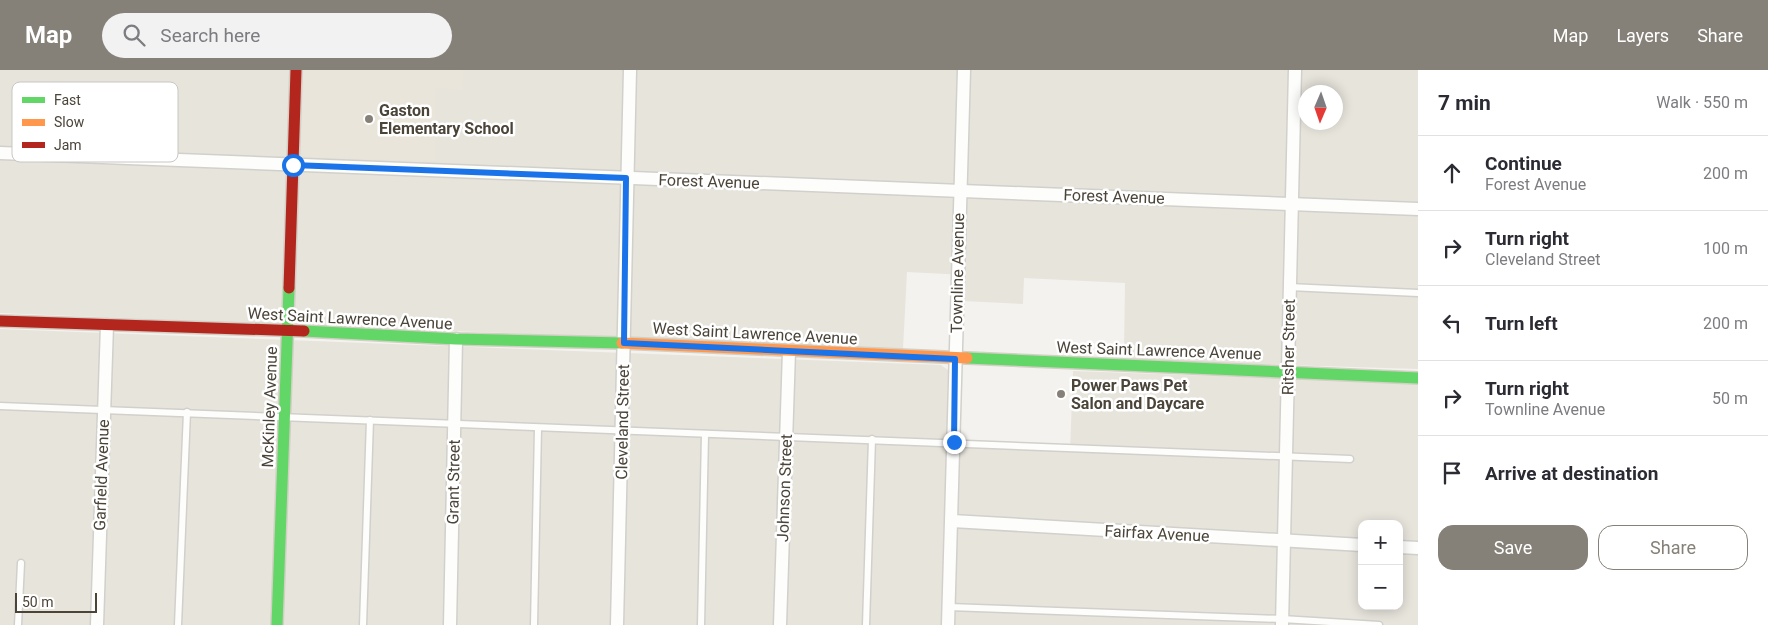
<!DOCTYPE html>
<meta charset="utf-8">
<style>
body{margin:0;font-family:Roboto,sans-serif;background:#f2f2f3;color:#2b2b33}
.controls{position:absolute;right:15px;bottom:15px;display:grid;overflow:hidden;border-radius:10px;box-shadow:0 2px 12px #0003}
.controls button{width:45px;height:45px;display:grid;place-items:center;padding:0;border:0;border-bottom:1px solid #e1e1e2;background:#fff;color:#2b2b33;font:25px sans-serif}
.compass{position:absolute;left:1298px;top:15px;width:45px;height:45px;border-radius:50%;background:#fff;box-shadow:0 2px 12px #0003;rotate:182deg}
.scale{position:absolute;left:15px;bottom:12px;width:82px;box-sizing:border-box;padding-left:5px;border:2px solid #4b4439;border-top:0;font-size:14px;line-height:18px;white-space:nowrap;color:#4b4439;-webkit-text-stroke:4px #fff;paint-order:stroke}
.stop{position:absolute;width:15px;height:15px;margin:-11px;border:4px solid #1a73e8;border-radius:50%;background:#fff}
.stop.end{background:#1a73e8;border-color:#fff;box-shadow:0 1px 5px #0008}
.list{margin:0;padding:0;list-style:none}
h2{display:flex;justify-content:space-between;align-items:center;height:65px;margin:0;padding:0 20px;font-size:21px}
h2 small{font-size:16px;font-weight:400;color:#7c7c81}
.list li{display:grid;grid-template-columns:32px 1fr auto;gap:15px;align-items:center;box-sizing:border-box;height:75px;padding:0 20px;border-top:1px solid #e1e1e2}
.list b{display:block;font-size:19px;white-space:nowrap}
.list p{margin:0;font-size:16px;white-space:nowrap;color:#7c7c81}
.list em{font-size:16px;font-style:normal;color:#7c7c81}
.actions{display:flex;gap:10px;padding:15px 20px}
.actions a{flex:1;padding:11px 0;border:1px solid #868178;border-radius:15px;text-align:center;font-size:18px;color:#868178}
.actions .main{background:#868178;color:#fff}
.icon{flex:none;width:28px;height:28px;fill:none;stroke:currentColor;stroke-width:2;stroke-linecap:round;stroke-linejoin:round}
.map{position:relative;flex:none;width:1418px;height:555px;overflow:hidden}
header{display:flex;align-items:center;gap:30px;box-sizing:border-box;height:70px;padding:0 25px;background:#868178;color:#fff}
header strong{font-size:24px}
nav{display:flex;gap:28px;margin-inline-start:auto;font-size:18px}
.search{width:350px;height:45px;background:#f2f2f3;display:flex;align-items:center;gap:12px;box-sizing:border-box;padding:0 18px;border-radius:28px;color:#7c7c81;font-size:19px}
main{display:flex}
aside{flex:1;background:#fff}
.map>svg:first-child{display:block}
.residential{fill:#e7e4dc;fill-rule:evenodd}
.education{fill:#eae5da}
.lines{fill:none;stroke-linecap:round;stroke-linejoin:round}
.lane-casing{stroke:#d2d0cb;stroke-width:9}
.street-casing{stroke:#d2d0cb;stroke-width:15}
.fast-casing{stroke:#d3cfc5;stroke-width:14}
.slow-casing{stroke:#d3cfc5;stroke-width:14}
.jam-casing{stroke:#d3cfc5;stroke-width:14}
.lane{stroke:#fdfdfc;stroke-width:6}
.street{stroke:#fdfdfc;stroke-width:12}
.fast{stroke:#63d668;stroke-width:11}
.slow{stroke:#ff974d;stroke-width:11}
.jam{stroke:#b3261e;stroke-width:11}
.route{stroke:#1a73e8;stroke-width:6}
.poi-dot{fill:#868178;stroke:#fff;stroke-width:2}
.labels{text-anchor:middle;stroke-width:5;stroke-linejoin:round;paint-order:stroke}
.poi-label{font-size:16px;font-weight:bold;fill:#4b4439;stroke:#fff;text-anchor:start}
.street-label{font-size:16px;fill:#4b4439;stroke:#fff}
.key{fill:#fff;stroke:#c9c7c4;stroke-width:1}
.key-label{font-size:14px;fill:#4b4439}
</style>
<header>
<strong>Map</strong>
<div class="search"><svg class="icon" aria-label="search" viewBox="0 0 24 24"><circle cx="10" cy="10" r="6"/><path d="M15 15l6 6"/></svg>Search here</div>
<nav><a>Map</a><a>Layers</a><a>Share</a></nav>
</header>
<main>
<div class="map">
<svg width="1418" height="555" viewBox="0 0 1418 555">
<rect width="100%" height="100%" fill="#f4f2ee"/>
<g class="residential">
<path d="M0 0H1418V299L1130 290 1129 284 1124 280 1125 213 1024 208 1023 234 964 231 965 205 907 202 903 279 0 243ZM1306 22H1336V52H1306Z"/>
<path d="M0 259 941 295 948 300 947 376 1070 381 1073 301 1418 313V555H0ZM1362 454H1399V536H1362Z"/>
</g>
<polygon class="education" points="304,0 463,0 462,20 435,18 435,91 306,87 301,78"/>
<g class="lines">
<defs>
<g id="lane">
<polyline points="1289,217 1418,223"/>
<polyline points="0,336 1350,389"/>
<polyline points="949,537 1282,549 1379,555"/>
<polyline points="18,555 21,493"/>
<polyline points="178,555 187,342"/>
<polyline points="363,555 370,350"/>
<polyline points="534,555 538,358"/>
<polyline points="701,555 705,364"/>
<polyline points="866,555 872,369"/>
</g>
<g id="street">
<polyline points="0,83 1418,139"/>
<polyline points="952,451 1362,475"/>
<polyline points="1399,477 1418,478"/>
<polyline points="97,555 107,255"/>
<polyline points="450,555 456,269"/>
<polyline points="617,555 630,0"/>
<polyline points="780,555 789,281"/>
<polyline points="948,555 964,0"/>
<polyline points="1282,555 1295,0"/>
</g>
<g id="fast">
<polyline points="304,261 456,269 622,273"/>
<polyline points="967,288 1418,308"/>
<polyline points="277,555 289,218"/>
</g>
<polyline id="slow" points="622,273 967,288"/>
<g id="jam">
<polyline points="289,218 296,0"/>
<polyline points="0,251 304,261"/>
</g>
</defs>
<use href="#lane" class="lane-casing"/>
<use href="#street" class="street-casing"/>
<use href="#fast" class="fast-casing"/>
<use href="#slow" class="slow-casing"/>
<use href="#jam" class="jam-casing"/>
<use href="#lane" class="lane"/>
<use href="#street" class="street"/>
<use href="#fast" class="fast"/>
<use href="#slow" class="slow"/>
<use href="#jam" class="jam"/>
</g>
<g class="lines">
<polyline class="route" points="293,95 626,108 624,273 955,289 954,372"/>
</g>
<g class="poi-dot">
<circle cx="369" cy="49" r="5"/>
<circle cx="1061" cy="324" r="5"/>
</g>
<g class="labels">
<g class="poi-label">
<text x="379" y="46">Gaston<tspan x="379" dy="18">Elementary School</tspan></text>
<text x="1071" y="321">Power Paws Pet<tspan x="1071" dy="18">Salon and Daycare</tspan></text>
</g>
<g class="street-label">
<text transform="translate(709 111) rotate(2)" y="6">Forest Avenue</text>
<text transform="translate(1114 126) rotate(2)" y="6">Forest Avenue</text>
<text transform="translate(957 203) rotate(-89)" y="6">Townline Avenue</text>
<text transform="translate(350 248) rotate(3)" y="6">West Saint Lawrence Avenue</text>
<text transform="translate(755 263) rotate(3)" y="6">West Saint Lawrence Avenue</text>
<text transform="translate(1288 277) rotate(-89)" y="6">Ritsher Street</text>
<text transform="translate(1159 280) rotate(2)" y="6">West Saint Lawrence Avenue</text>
<text transform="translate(269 337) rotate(-88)" y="6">McKinley Avenue</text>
<text transform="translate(622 352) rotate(-89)" y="6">Cleveland Street</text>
<text transform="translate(101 405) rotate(-88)" y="6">Garfield Avenue</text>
<text transform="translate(453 412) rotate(-89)" y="6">Grant Street</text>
<text transform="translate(784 418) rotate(-88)" y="6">Johnson Street</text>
<text transform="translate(1157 463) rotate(3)" y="6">Fairfax Avenue</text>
</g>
</g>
<rect x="12" y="12" width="166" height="80" rx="8" class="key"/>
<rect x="22" y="27" width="23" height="6" fill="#63d668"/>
<rect x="22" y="49" width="23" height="7" fill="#ff974d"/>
<rect x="22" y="72" width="23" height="6" fill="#b3261e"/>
<g class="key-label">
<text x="54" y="35">Fast</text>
<text x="54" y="57">Slow</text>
<text x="54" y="80">Jam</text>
</g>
</svg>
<div class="controls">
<button>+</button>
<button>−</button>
</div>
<svg class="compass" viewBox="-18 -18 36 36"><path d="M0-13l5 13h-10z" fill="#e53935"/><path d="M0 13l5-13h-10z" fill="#7c7c81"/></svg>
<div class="scale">50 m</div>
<div class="stop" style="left:293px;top:95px"></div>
<div class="stop end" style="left:954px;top:372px"></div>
</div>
<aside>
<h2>7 min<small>Walk · 550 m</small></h2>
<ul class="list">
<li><svg class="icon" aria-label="ahead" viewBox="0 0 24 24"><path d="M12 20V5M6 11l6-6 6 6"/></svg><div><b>Continue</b><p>Forest Avenue</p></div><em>200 m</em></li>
<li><svg class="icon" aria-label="right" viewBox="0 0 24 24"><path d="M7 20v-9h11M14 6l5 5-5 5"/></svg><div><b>Turn right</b><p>Cleveland Street</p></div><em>100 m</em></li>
<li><svg class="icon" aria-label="left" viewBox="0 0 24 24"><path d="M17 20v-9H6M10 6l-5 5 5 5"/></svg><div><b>Turn left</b></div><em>200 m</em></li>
<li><svg class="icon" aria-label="right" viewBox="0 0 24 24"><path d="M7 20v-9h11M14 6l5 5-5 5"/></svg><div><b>Turn right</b><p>Townline Avenue</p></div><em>50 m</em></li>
<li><svg class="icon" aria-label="arrive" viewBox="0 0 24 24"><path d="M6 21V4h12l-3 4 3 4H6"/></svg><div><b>Arrive at destination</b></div></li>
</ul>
<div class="actions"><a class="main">Save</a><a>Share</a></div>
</aside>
</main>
